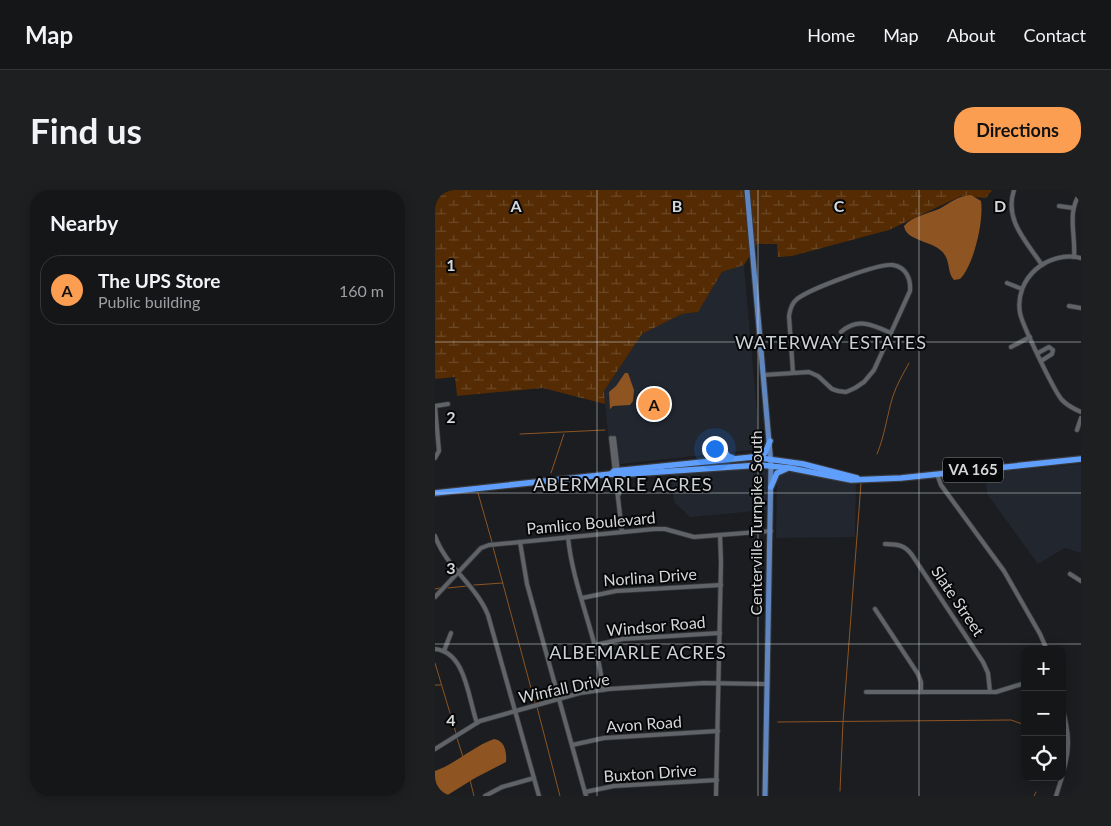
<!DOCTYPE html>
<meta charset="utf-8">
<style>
body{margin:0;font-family:Lato,sans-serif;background:#1d1f21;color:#f1f3f6}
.controls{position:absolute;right:15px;bottom:15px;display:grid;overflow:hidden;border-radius:10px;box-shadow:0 2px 12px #0003}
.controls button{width:45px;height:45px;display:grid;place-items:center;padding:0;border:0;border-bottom:1px solid #333537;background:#141618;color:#f1f3f6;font:25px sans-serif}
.you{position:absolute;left:279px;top:258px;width:18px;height:18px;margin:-12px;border:4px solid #fff;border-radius:50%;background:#1a73e8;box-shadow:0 0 0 8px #1a73e833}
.badge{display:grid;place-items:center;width:32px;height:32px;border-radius:50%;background:#fb9e51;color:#111;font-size:16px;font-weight:700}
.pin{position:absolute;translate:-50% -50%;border:2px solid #fff;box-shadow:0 1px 5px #0006}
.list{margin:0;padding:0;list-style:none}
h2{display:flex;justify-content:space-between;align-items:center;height:65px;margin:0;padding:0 20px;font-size:21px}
h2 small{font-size:16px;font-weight:400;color:#9d9fa2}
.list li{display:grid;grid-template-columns:32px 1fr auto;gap:15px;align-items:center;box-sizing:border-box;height:70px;margin:0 10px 10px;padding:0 10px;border:1px solid #333537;border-radius:20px}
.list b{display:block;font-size:19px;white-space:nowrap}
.list p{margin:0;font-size:16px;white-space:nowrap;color:#9d9fa2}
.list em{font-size:16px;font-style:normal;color:#9d9fa2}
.icon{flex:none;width:28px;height:28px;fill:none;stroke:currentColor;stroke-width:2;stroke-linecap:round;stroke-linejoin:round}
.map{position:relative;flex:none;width:646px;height:606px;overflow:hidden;border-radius:20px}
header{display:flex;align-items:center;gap:30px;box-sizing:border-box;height:70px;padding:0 25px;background:#141618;border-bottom:1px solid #333537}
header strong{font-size:24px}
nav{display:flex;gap:28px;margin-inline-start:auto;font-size:18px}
.intro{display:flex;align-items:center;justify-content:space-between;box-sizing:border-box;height:120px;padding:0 30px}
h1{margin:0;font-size:35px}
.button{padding:12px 22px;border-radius:20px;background:#fb9e51;color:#111;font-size:18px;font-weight:700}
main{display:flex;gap:30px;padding:0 30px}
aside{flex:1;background:#141618;border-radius:20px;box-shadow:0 2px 12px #0003}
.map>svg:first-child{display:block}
.built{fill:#21262f}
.wetland{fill:url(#wetland-marsh)}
.water{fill:#8e5523}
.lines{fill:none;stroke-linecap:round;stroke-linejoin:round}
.stream{stroke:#8e5523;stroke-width:1}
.minor-casing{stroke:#38393c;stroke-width:5.5}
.major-casing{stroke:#38393c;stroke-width:7}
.highway-casing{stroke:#38393c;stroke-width:8}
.minor{stroke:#606367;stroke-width:4}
.major{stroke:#6086c0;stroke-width:5}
.highway{stroke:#609efc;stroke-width:5.5}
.grid{fill:none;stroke:#d5d7d9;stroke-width:1;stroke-opacity:0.55}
.labels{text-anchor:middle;stroke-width:4;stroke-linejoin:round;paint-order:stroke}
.shield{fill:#060708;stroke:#97999a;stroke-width:1}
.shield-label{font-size:15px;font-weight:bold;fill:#d5d7d9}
.street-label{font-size:16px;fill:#d5d7d9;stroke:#060708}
.neighbourhood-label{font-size:18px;letter-spacing:1px;fill:#cdd0d5;stroke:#060708}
.grid-label{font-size:16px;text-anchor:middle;font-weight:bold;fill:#d5d7d9;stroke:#060708;stroke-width:4;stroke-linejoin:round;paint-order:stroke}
</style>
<header>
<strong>Map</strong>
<nav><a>Home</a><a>Map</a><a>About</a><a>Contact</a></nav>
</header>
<div class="intro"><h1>Find us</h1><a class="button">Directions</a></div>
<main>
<aside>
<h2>Nearby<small></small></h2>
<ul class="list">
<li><span class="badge">A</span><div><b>The UPS Store</b><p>Public building</p></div><em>160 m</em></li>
</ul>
</aside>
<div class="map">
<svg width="646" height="606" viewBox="0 0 646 606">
<defs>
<pattern id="wetland-marsh" width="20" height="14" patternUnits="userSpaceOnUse" patternTransform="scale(1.25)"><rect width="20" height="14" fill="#542b03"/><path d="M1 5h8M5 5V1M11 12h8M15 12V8" fill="none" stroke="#6c4927"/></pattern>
</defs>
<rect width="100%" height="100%" fill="#1b1d20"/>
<g class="built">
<polygon points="309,75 325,258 316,260 176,275 169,201 207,144 247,124 263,122 287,82"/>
<polygon points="646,274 646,363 630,358 603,374 552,304 550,283"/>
<polygon points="324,277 329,278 332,283 332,320 255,327 239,312 236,284"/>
<polygon points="351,280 421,294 420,347 341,348 342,285"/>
</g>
<polygon class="wetland" points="0,0 557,0 551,8 526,6 454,40 357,66 343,67 342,54 322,54 309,75 287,82 263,122 247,124 207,144 169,201 170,214 108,198 22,206 20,187 0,189"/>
<g class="water">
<path d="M536 5 546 11C549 30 539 75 525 89L519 90C511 82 517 68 504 59 494 51 471 50 469 36 478 26 492 24 504 19 515 13 522 6 536 5Z"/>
<polygon points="190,183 193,183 199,200 198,211 195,215 178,216 175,219 174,202 181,196"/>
<path d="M59 549C70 550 72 563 71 572L40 588 11 606H0V581C22 573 37 557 59 549Z"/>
</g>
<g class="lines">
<g class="stream">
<polyline points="85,244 170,240"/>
<path d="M442 264C450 245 452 225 458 206 462 194 468 184 474 173"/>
<polyline points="116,283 129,244"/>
<polyline points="43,303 57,352"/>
<polyline points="58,357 100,513"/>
<polyline points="39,395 68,393"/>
<polyline points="13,398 32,396"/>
<polyline points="0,399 5,398"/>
<polyline points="0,473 21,543"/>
<polyline points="0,495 6,495"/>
<polyline points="102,517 125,606"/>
<polyline points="343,532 576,530 590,535"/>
<polyline points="22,548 28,567"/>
<polyline points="35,590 39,606"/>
<polyline points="405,601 408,532 426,293"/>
<polyline points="599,606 601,602"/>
</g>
<defs>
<g id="minor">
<path d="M579 0C569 30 591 51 607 75"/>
<polyline points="624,16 638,18"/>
<path d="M639 67C641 44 631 23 646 2"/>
<path d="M646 68C613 60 579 88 585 123 587 134 619 201 627 210 632 215 639 219 646 222"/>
<polyline points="572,93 587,99"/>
<polyline points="634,116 646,118"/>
<path d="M406 142C423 127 438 135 456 143"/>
<polyline points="576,157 595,147"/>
<polyline points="603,163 614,157 618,160 617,164 606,171"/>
<path d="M328 185 374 182 383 186 397 199 403 201 411 202 420 198 429 192 439 180 475 101C476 89 471 77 458 75 443 73 375 99 362 109 357 113 355 119 354 126L358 183"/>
<polyline points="0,216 13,214"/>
<polyline points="642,240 646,228"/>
<polyline points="176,248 187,342"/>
<polyline points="179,248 185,299 184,304"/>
<polyline points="0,268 4,261 0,216"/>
<polyline points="502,284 506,295 569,381 605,444 612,460"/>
<path d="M0 346C11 377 41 395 53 425L104 606"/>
<path d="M133 347C138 399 163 447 168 500"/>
<polyline points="85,352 92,394 151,606"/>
<path d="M450 354C462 354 470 355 477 365L548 472 553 483 555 502"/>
<polyline points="635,384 646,391"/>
<polyline points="0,407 46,358 54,355 219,339 230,339 259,347 336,341"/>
<polyline points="147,408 181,401 286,395"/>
<polyline points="440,419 483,484 486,492 486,502"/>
<polyline points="160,455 188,449 285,443"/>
<path d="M0 459C31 462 33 508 42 533"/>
<polyline points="9,461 16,443"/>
<polyline points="431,502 561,502 590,493"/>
<path d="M627 516C634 543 636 559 627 585"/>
<polyline points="137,555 169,548 283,541"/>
<polyline points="0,559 45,531 145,503 174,499 269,493 332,494"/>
<polyline points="150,602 179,596 282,590"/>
<polyline points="50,606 67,597 99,588"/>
<polyline points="281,606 286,372 285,345"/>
<polyline points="621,606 627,587"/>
</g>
<polyline id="major" points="312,0 336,275 330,606"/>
<g id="highway">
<polyline points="323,267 330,263 335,251"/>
<polyline points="278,269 286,265 289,261 293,266 298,268"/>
<polyline points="176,284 179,281 189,280 318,267 368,274 422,288"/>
<polyline points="336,297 342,283 351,279"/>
<polyline points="0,303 176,284 179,285 325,275 355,278 416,290 466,288 646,269"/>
</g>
</defs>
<use href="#minor" class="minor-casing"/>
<use href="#major" class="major-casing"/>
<use href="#highway" class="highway-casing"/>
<use href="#minor" class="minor"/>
<use href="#major" class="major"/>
<use href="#highway" class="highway"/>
</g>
<path class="grid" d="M162 0V606M323 0V606M484 0V606M0 152H646M0 303H646M0 454H646"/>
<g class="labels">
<rect class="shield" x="508" y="267.5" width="60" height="25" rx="4"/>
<g class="shield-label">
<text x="538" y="285">VA 165</text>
</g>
<g class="street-label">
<text transform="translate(156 333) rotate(-5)" y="6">Pamlico Boulevard</text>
<text transform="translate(321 333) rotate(-90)" y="6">Centerville Turnpike South</text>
<text transform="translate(215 387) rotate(-4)" y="6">Norlina Drive</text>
<text transform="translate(523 411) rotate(56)" y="6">Slate Street</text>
<text transform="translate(221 436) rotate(-5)" y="6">Windsor Road</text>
<text transform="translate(129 498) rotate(-12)" y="6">Winfall Drive</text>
<text transform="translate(209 534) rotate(-4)" y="6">Avon Road</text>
<text transform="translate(215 583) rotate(-4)" y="6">Buxton Drive</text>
</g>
<g class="neighbourhood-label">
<text x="396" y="159">WATERWAY ESTATES</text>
<text x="188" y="301">ABERMARLE ACRES</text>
<text x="203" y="469">ALBEMARLE ACRES</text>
</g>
</g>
<g class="grid-label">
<text x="81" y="22">A</text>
<text x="242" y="22">B</text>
<text x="404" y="22">C</text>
<text x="565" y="22">D</text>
<text x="16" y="81">1</text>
<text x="16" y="233">2</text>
<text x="16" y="384">3</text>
<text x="16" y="536">4</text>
</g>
</svg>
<div class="controls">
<button>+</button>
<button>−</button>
<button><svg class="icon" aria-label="locate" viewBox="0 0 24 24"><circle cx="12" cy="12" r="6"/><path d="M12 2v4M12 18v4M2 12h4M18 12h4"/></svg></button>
</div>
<div class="you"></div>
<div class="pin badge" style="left:219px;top:214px">A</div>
</div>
</main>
